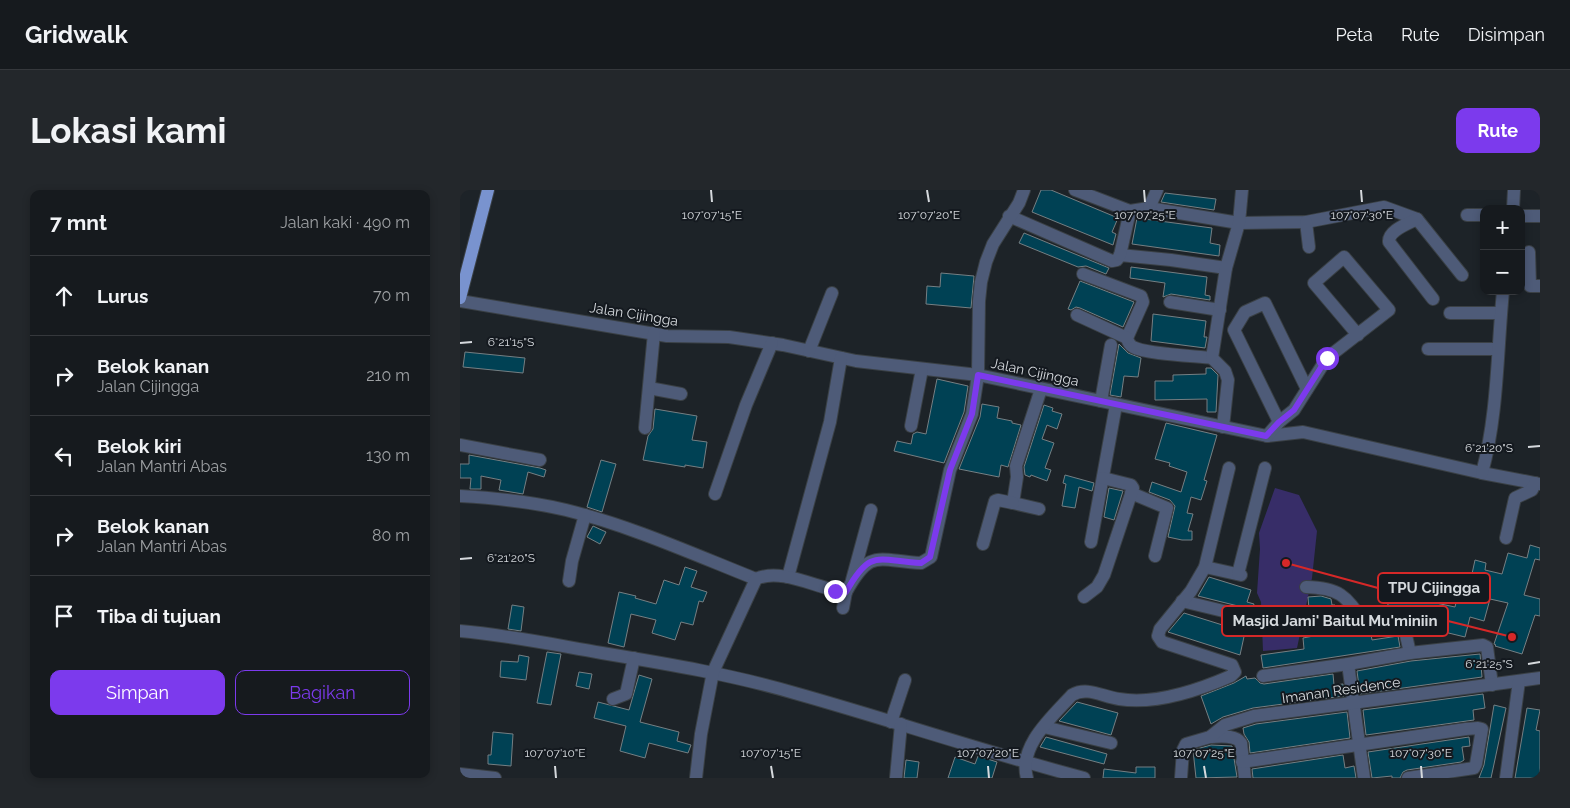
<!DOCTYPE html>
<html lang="id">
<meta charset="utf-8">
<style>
body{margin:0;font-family:Raleway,sans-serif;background:#23272b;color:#f1f3f6}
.controls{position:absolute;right:15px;top:15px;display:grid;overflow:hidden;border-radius:10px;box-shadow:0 2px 8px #0003}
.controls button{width:45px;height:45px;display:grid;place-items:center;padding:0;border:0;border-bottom:1px solid #35383c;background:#161a1e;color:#f1f3f6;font:25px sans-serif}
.stop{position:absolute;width:15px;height:15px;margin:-11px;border:4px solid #7c3aed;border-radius:50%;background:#fff}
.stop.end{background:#7c3aed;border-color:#fff;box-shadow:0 1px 5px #0008}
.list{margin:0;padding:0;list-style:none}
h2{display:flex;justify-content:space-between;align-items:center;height:65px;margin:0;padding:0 20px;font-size:21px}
h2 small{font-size:16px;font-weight:400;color:#9ea1a4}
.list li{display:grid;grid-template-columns:32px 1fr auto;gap:15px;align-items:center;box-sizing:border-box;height:80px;padding:0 20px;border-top:1px solid #35383c}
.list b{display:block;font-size:19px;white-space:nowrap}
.list p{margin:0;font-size:16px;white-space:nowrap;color:#9ea1a4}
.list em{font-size:16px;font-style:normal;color:#9ea1a4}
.actions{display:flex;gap:10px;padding:15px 20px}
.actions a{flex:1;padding:11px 0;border:1px solid #7c3aed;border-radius:10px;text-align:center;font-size:18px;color:#7c3aed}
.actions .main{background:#7c3aed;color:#fff}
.icon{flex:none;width:28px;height:28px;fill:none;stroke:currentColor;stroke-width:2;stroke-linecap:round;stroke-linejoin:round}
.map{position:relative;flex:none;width:1080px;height:588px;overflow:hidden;border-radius:10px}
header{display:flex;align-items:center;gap:30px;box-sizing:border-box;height:70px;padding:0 25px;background:#161a1e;border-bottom:1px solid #35383c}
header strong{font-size:24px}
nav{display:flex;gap:28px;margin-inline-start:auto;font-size:18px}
.intro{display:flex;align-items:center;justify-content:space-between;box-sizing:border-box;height:120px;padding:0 30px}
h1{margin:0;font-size:35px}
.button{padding:12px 22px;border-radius:10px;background:#7c3aed;color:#fff;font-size:18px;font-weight:700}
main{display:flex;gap:30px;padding:0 30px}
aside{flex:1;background:#161a1e;border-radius:10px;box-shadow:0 2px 8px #0003}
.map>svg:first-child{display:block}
.green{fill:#372d68}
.building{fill:#004154;stroke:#757f83}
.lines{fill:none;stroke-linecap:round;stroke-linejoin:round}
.minor-casing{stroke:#3a4045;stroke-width:14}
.major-casing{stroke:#3a4045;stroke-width:14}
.minor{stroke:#4e5b78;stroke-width:12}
.major{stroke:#7993cf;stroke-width:12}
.route{stroke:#7c3aed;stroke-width:6}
.ticks{fill:none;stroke:#d5d9dd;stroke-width:2}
.labels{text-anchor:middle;stroke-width:4;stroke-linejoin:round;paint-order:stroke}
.street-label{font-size:14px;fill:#d5d9dd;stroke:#14191f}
.ticks-label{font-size:12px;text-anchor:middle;fill:#d5d9dd;stroke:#14191f;stroke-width:4;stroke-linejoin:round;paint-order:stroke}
.leader{fill:none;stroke:#d62828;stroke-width:2}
.callout-dot{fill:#d62828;stroke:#14191f;stroke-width:2}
.callout{fill:#14191f;stroke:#d62828;stroke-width:2}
.callout-label{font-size:15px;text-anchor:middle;font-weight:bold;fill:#d5d9dd}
</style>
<header>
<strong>Gridwalk</strong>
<nav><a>Peta</a><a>Rute</a><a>Disimpan</a></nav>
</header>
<div class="intro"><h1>Lokasi kami</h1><a class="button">Rute</a></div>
<main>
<aside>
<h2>7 mnt<small>Jalan kaki · 490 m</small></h2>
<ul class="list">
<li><svg class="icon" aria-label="ahead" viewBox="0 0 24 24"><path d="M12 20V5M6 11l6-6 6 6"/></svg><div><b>Lurus</b></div><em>70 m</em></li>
<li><svg class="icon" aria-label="right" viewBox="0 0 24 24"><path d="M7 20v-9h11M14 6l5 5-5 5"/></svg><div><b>Belok kanan</b><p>Jalan Cijingga</p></div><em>210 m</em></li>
<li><svg class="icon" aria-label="left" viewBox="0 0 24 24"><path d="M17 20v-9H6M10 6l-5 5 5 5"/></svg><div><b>Belok kiri</b><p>Jalan Mantri Abas</p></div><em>130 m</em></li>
<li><svg class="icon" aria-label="right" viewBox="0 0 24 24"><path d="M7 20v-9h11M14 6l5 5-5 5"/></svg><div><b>Belok kanan</b><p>Jalan Mantri Abas</p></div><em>80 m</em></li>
<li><svg class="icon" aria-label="arrive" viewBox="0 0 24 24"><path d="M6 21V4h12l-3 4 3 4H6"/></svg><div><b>Tiba di tujuan</b></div></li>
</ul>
<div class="actions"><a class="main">Simpan</a><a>Bagikan</a></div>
</aside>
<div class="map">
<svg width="1080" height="588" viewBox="0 0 1080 588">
<rect width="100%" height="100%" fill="#1d2328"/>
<polygon class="green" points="815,298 839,305 857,341 852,388 837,458 803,461 801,412 797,403 800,359 799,343"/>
<g class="building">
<polygon points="581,0 591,0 658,28 652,42 656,44 653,55 572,22"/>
<polygon points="705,3 756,9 754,20 701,12"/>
<polygon points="677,28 752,38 750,53 760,55 759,66 672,54"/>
<polygon points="564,43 649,78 646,84 626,76 618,77 559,53"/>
<polygon points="671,77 747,87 745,105 750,106 750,110 711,104 703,107 705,93 670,88"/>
<polygon points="481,83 514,86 511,118 466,114 467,96 480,97"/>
<polygon points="620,91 674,112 663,137 620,118 616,117 611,120 608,119"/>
<polygon points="693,124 746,131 744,147 747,147 745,158 691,151"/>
<polygon points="659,154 668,163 681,168 678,187 664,186 661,207 650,205"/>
<polygon points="5,162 65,168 63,183 3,177"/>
<polygon points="746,178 751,178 758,185 756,222 747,222 747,209 695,210 695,191 713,191 713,185 746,184"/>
<polygon points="477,189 508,196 504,222 484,273 434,261 437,251 451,254 453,244 457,242 466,244"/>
<polygon points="522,214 539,217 537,228 552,231 552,233 561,235 548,277 541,275 539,287 499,279 520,227"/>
<polygon points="584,215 593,218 592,221 602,224 597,239 587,235 582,249 594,253 585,278 591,280 587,291 571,285 570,287 565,285 564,277"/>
<polygon points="195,219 237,226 232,250 247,252 243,278 225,275 225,277 183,270 188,246 193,239"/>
<polygon points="706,233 757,245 744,290 747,291 741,310 731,307 727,323 733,324 728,341 732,341 732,350 722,350 708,347 715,316 710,310 689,302 692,292 721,302 727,282 709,276 710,273 695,269"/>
<polygon points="9,265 80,278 86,280 84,287 68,282 63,304 39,300 41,290 21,286 21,299 10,299 11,288 0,288 0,274 9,274"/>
<polygon points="141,270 156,274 142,322 127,317"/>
<polygon points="605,285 634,293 632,301 619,297 615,318 602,316 606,294 603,293"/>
<polygon points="649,298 663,301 654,330 644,327"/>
<polygon points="133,336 146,342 140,354 127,347"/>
<polygon points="1070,355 1080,358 1080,370 1075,369 1064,405 1080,409 1080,426 1075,425 1062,464 1035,456 1036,455 1034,454 1048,413 1030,409 1024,431 1010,427 1005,447 972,439 973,435 951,429 952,425 938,421 937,425 926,422 935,387 950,391 951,388 971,393 970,395 980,398 976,413 995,417 998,404 1007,407 1015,370 1026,373 1025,380 1042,384 1048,363 1067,368"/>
<polygon points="225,377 237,381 231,397 247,402 243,412 239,411 233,435 221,432 215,450 192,443 196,430 171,424 164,457 148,453 159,402 176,406 175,408 196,414 204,390 219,395"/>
<polygon points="749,387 791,400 787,412 794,414 791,425 788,424 786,420 782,417 738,406"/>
<polygon points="861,406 871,409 872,415 875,415 876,422 886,421 888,424 846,431 844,419 849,419 848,407"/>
<polygon points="52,415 64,417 61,441 48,439"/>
<polygon points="724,423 785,442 780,465 708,442"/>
<polygon points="908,439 910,439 912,450 938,446 940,457 803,478 801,465 844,459 843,448 880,441"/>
<polygon points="87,462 101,464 91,515 77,513"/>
<polygon points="1020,464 1022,487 900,504 897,481 951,471"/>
<polygon points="59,465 69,467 66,490 40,487 41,471 58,472"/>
<polygon points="119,482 132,484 129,499 116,496"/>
<polygon points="873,484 874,495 883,494 884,506 793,518 763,527 751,534 741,506 774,493 786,486 787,489 795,488 800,493 804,494"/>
<polygon points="179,485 192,489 180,532 219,542 217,551 231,555 228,563 189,553 185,568 160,561 166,536 134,528 138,512 169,520"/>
<polygon points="1023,504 1025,518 1013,520 1014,530 906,545 903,520"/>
<polygon points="617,512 658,523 651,545 599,531"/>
<polygon points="1034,515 1046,518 1031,588 1019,588 1024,575"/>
<polygon points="1067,518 1080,520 1076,540 1080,541 1080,588 1055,588"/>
<polygon points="887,522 890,548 790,563 789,552 784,544 783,538 796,534"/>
<polygon points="33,542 53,544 51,576 28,574 28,565 31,565"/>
<polygon points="586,547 647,564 644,574 580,557"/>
<polygon points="1009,547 1010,556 1002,557 1004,570 1001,572 947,580 943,582 940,588 932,588 932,586 912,588 908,562"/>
<polygon points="751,555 772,556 777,587 736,588 733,560"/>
<polygon points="883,565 885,578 894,576 896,588 793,588 792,579"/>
<polygon points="518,566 537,572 532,588 488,588 495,567 515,574"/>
<polygon points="446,570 459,572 457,588 444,588"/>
<polygon points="676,577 695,577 695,588 643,588 644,579 676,583"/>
</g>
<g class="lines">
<defs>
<g id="minor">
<polyline points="615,0 670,21 689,18 779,33 846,32 924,17 957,29 1002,85"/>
<polyline points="689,18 697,0"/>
<polyline points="1053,19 1054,0"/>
<polyline points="1007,25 1024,25"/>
<polyline points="549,26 652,71 657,70 660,65 711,70 766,78"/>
<polyline points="1061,26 1080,26"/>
<path d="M957 29C948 34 928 40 929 52L973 109"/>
<polyline points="846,32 849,57"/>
<polyline points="1069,62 1070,96 1080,96"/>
<polyline points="660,65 670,21"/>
<path d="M623 84 681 106 683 112 667 148C668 152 669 155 673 157 685 164 736 166 752 168"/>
<polyline points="0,111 207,146 269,147 323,155 396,171 518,185 807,246 843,242 1022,283 1080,294"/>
<polyline points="710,112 760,120"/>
<polyline points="990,123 1041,123"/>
<polyline points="617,125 667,148"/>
<polyline points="968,159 1037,159"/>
<polyline points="349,161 372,103"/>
<polyline points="189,198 221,204"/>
<polyline points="641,211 651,155"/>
<polyline points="819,232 774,140 785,122 805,113 847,199"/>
<polyline points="451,236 462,179"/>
<polyline points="763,237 768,190 765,181 752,168 766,78 779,33 782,0"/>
<polyline points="185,238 194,143"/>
<polyline points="807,246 819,232 834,220 867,168 929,120 884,67 854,93 898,145"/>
<polyline points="0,255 80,270"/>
<path d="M1022 283C1038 224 1037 162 1043 101"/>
<polyline points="671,303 707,318 695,366"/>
<polyline points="255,304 286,215 312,153"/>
<path d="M0 306C35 308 72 312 106 320 171 336 233 364 296 389"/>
<polyline points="579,319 553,313 557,287 556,276 581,199"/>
<polyline points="1046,348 1055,308 1072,300 1075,293"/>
<polyline points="631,352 656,215"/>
<polyline points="523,354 535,311 538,310 553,313"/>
<polyline points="745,377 781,385"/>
<polyline points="778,384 805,278"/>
<polyline points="328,387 370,232 381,168"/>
<polyline points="392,390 411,320"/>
<polyline points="109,391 112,371 125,325"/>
<path d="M846 397C879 398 886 405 903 432"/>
<polyline points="624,407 637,397 644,385 673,298 671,295 643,288"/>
<polyline points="722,411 780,425"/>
<polyline points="383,418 386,402"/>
<path d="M840 440C870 435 918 422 945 441L950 463"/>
<path d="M0 441C48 445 95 455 142 463 208 474 274 485 338 504 434 531 528 563 624 588"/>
<polyline points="888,474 904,588"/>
<polyline points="803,486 888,474 950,463 1023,455 1027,457 1032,495"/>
<polyline points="153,509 166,504 174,468"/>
<polyline points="431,532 445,490"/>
<polyline points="584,537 651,553"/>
<path d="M750 547C759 547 775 544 781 553L785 588"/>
<polyline points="782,572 1006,539 1018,538 1022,539 1016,574 1014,578 948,588"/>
<polyline points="0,584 35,588"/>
<path d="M236 588 241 544 253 482 296 389C322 377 360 400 386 402 411 357 418 371 461 373L471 367 490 280 512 224 518 185 519 111 521 92 526 72 533 54 559 13 564 0"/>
<polyline points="436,588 441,534"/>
<path d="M567 588C558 556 592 527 612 505 627 496 643 507 659 509 695 515 739 500 771 486L775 482 772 475 702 452 698 446 700 439 731 401 745 377 769 278"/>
<polyline points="721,588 723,560 726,554 750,547 765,535 794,526 1080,488"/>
<polyline points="1046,588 1059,491"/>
</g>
<polyline id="major" points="0,108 28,0"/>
</defs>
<use href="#minor" class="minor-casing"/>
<use href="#major" class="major-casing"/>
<use href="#minor" class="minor"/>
<use href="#major" class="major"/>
</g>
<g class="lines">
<path class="route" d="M375 401 386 402C411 357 418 371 461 373L470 367 490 280 512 224 518 185 806 246 819 232 834 220 867 168"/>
</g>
<path class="ticks" d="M251 0 252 12M467 0 469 12M684 0 685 12M901 0 902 12M0 153 12 152M1068 257 1080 256M0 369 12 368M1068 474 1080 472M95 576 96 588M311 576 313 588M528 576 529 588M744 576 746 588M961 576 962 588"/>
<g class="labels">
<g class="street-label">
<text transform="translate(174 124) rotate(9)" y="5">Jalan Cijingga</text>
<text transform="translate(575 182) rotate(12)" y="5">Jalan Cijingga</text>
<text transform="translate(881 500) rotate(-8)" y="5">Imanan Residence</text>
</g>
</g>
<g class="ticks-label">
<text x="252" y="29">107°07'15"E</text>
<text x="469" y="29">107°07'20"E</text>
<text x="685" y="29">107°07'25"E</text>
<text x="902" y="29">107°07'30"E</text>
<text x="51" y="156">6°21'15"S</text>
<text x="1029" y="262">6°21'20"S</text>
<text x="51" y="372">6°21'20"S</text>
<text x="1029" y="478">6°21'25"S</text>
<text x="95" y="567">107°07'10"E</text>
<text x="311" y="567">107°07'15"E</text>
<text x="528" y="567">107°07'20"E</text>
<text x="744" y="567">107°07'25"E</text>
<text x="961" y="567">107°07'30"E</text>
</g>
<path class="leader" d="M826 373L918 398M1052 447L988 431"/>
<g class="callout-dot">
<circle cx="826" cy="373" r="5"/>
<circle cx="1052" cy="447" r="5"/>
</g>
<g class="callout">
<rect x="918" y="383" width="112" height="30" rx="5"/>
<rect x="762" y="416" width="226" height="30" rx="5"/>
</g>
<g class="callout-label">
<text x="974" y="403">TPU Cijingga</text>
<text x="875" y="436">Masjid Jami' Baitul Mu'miniin</text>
</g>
</svg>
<div class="controls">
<button>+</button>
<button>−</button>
</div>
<div class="stop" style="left:867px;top:168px"></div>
<div class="stop end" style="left:375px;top:401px"></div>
</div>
</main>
